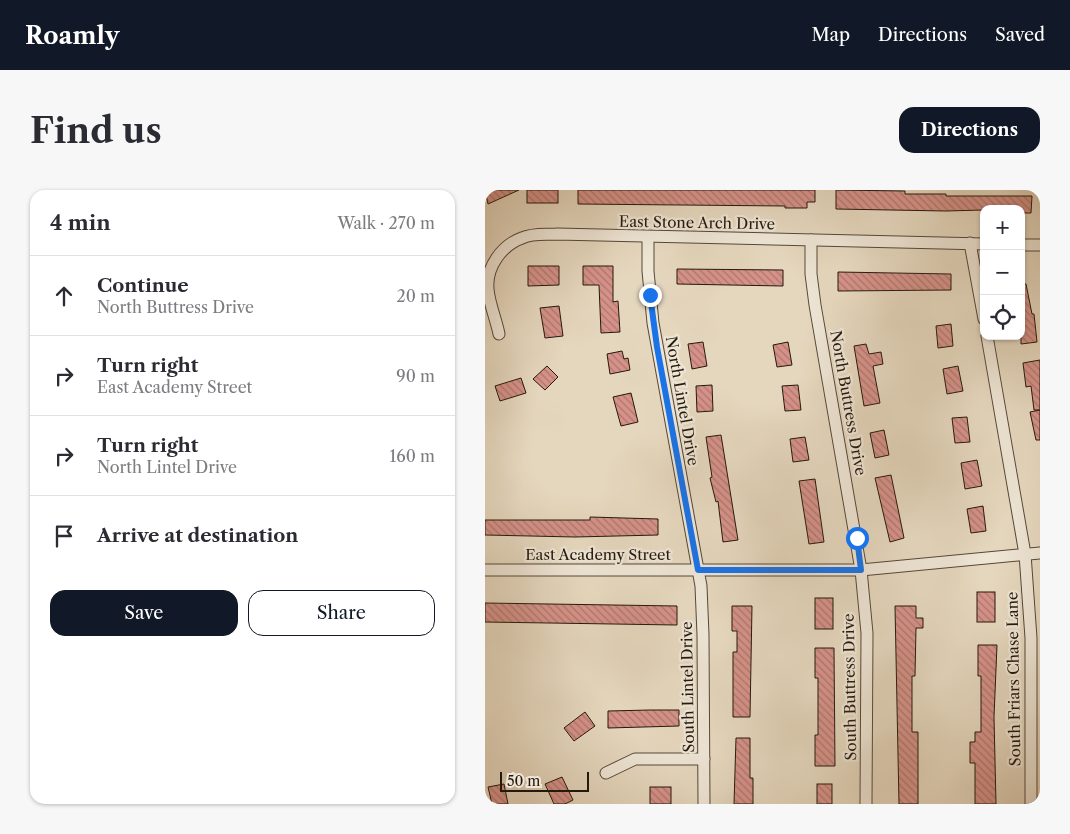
<!DOCTYPE html>
<meta charset="utf-8">
<style>
body{margin:0;font-family:"Libre Caslon Text",serif;background:#f7f7f7;color:#2b2b33}
.controls{position:absolute;right:15px;top:15px;display:grid;overflow:hidden;border-radius:10px;box-shadow:0 1px 4px #0004}
.controls button{width:45px;height:45px;display:grid;place-items:center;padding:0;border:0;border-bottom:1px solid #e1e1e2;background:#fff;color:#2b2b33;font:25px sans-serif}
.scale{position:absolute;left:15px;bottom:12px;width:89px;box-sizing:border-box;padding-left:5px;border:2px solid #24190d;border-top:0;font-size:14px;line-height:18px;white-space:nowrap;color:#24190d;-webkit-text-stroke:4px #eee5d5;paint-order:stroke}
.stop{position:absolute;width:15px;height:15px;margin:-11px;border:4px solid #1a73e8;border-radius:50%;background:#fff}
.stop.end{background:#1a73e8;border-color:#fff;box-shadow:0 1px 5px #0008}
.list{margin:0;padding:0;list-style:none}
h2{display:flex;justify-content:space-between;align-items:center;height:65px;margin:0;padding:0 20px;font-size:21px}
h2 small{font-size:16px;font-weight:400;color:#7c7c81}
.list li{display:grid;grid-template-columns:32px 1fr auto;gap:15px;align-items:center;box-sizing:border-box;height:80px;padding:0 20px;border-top:1px solid #e1e1e2}
.list b{display:block;font-size:19px;white-space:nowrap}
.list p{margin:0;font-size:16px;white-space:nowrap;color:#7c7c81}
.list em{font-size:16px;font-style:normal;color:#7c7c81}
.actions{display:flex;gap:10px;padding:15px 20px}
.actions a{flex:1;padding:11px 0;border:1px solid #111827;border-radius:15px;text-align:center;font-size:18px;color:#111827}
.actions .main{background:#111827;color:#fff}
.icon{flex:none;width:28px;height:28px;fill:none;stroke:currentColor;stroke-width:2;stroke-linecap:round;stroke-linejoin:round}
.map{position:relative;flex:none;width:555px;height:614px;overflow:hidden;border-radius:15px}
header{display:flex;align-items:center;gap:30px;box-sizing:border-box;height:70px;padding:0 25px;background:#111827;color:#fff}
header strong{font-size:24px}
nav{display:flex;gap:28px;margin-inline-start:auto;font-size:18px}
.intro{display:flex;align-items:center;justify-content:space-between;box-sizing:border-box;height:120px;padding:0 30px}
h1{margin:0;font-size:35px}
.button{padding:12px 22px;border-radius:15px;background:#111827;color:#fff;font-size:18px;font-weight:700}
main{display:flex;gap:30px;padding:0 30px}
aside{flex:1;background:#fff;border-radius:15px;box-shadow:0 1px 4px #0004}
.map>svg:first-child{display:block}
.building{fill:url(#building-back-hatch);stroke:#24190d}
.lines{fill:none;stroke-linecap:round;stroke-linejoin:round}
.minor-casing{stroke:#544839;stroke-width:13}
.minor{stroke:#eee5d5;stroke-width:11}
.route{stroke:#1a73e8;stroke-width:6}
.labels{text-anchor:middle;stroke-width:4.5;stroke-linejoin:round;paint-order:stroke}
.street-label{font-size:15px;fill:#24190d;stroke:#eee5d5}
</style>
<header>
<strong>Roamly</strong>
<nav><a>Map</a><a>Directions</a><a>Saved</a></nav>
</header>
<div class="intro"><h1>Find us</h1><a class="button">Directions</a></div>
<main>
<aside>
<h2>4 min<small>Walk · 270 m</small></h2>
<ul class="list">
<li><svg class="icon" aria-label="ahead" viewBox="0 0 24 24"><path d="M12 20V5M6 11l6-6 6 6"/></svg><div><b>Continue</b><p>North Buttress Drive</p></div><em>20 m</em></li>
<li><svg class="icon" aria-label="right" viewBox="0 0 24 24"><path d="M7 20v-9h11M14 6l5 5-5 5"/></svg><div><b>Turn right</b><p>East Academy Street</p></div><em>90 m</em></li>
<li><svg class="icon" aria-label="right" viewBox="0 0 24 24"><path d="M7 20v-9h11M14 6l5 5-5 5"/></svg><div><b>Turn right</b><p>North Lintel Drive</p></div><em>160 m</em></li>
<li><svg class="icon" aria-label="arrive" viewBox="0 0 24 24"><path d="M6 21V4h12l-3 4 3 4H6"/></svg><div><b>Arrive at destination</b></div></li>
</ul>
<div class="actions"><a class="main">Save</a><a>Share</a></div>
</aside>
<div class="map">
<svg width="555" height="614" viewBox="0 0 555 614">
<defs>
<pattern id="building-back-hatch" width="6" height="6" patternUnits="userSpaceOnUse" patternTransform="scale(1.25)"><rect width="6" height="6" fill="#d69289"/><path d="M-1 5l2 2M0 0l6 6M5-1l2 2" fill="none" stroke="#ad766e"/></pattern>
</defs>
<rect width="100%" height="100%" fill="#e5d7be"/>
<filter id="stains"><feTurbulence type="fractalNoise" baseFrequency=".004" numOctaves="4"/><feColorMatrix values="0 0 0 0 .2 0 0 0 0 .09 0 0 0 0 .02 0 0 0 .5 -.17"/></filter>
<radialGradient id="worn" r=".72"><stop offset=".6" stop-color="#630" stop-opacity="0"/><stop offset="1" stop-color="#630" stop-opacity=".3"/></radialGradient>
<g class="building">
<polygon points="0,0 34,0 3,14"/>
<rect x="42" y="0" width="31" height="13"/>
<polygon points="93,0 330,0 330,12 322,12 322,18 300,18 300,16 93,14"/>
<polygon points="351,0 420,1 420,4 461,4 461,6 547,6 546,23 536,23 536,19 461,21 351,19"/>
<polygon points="43,76 74,76 74,95 43,96"/>
<polygon points="98,76 128,76 128,112 133,111 135,142 116,143 114,95 98,95"/>
<polygon points="192,79 298,80 298,96 192,94"/>
<polygon points="353,82 466,84 466,100 353,101"/>
<polygon points="536,94 541,94 547,124 549,124 552,152 536,154"/>
<polygon points="74,116 78,146 60,148 55,118"/>
<polygon points="466,134 468,156 453,158 451,136"/>
<polygon points="218,152 222,176 207,179 203,154"/>
<polygon points="303,152 307,175 292,177 288,155"/>
<polygon points="381,154 384,164 396,162 398,174 388,176 395,213 379,216 369,156"/>
<polygon points="137,161 139,169 143,168 145,180 125,184 122,164"/>
<polygon points="555,170 555,220 549,220 546,196 541,197 538,173"/>
<polygon points="62,176 73,187 60,200 48,189"/>
<polygon points="473,176 478,201 462,204 458,179"/>
<polygon points="36,188 41,203 15,211 10,196"/>
<polygon points="227,195 228,221 212,222 211,196"/>
<polygon points="313,195 316,220 300,221 297,196"/>
<polygon points="146,203 153,232 136,236 128,207"/>
<polygon points="555,220 555,250 551,250 545,222"/>
<polygon points="482,227 485,252 470,253 467,228"/>
<polygon points="399,240 404,265 390,268 385,243"/>
<polygon points="236,245 253,350 238,352 233,311 231,312 225,288 227,287 221,247"/>
<polygon points="320,247 324,270 308,272 305,249"/>
<polygon points="492,270 497,296 480,299 476,273"/>
<polygon points="406,285 419,348 405,352 390,288"/>
<polygon points="330,289 339,352 324,354 314,291"/>
<polygon points="498,316 501,341 486,343 482,319"/>
<polygon points="105,327 173,329 173,345 90,347 0,345 0,330 105,330"/>
<rect x="492" y="402" width="18" height="30"/>
<rect x="330" y="408" width="18" height="31"/>
<polygon points="0,413 192,416 192,435 0,432"/>
<polygon points="247,416 267,416 265,527 248,527 248,462 252,462 252,441 247,441"/>
<polygon points="410,416 431,416 431,428 438,428 438,438 431,438 430,486 427,486 427,542 433,542 433,614 414,614"/>
<polygon points="493,455 512,455 509,527 511,614 490,614 490,573 485,573 485,552 490,552 490,542 496,542 496,486 493,486"/>
<polygon points="330,458 349,458 350,576 330,576 330,545 333,545 333,488 330,488"/>
<polygon points="165,520 194,520 194,536 123,538 123,521"/>
<polygon points="100,522 110,536 89,551 79,538"/>
<polygon points="251,548 265,548 265,588 268,588 268,614 249,614"/>
<polygon points="77,587 88,610 80,614 69,614 60,594"/>
<polygon points="19,594 23,614 7,614 3,597"/>
<rect x="332" y="594" width="15" height="20"/>
<rect x="165" y="597" width="21" height="17"/>
</g>
<g class="lines">
<defs>
<g id="minor">
<polyline points="163,47 163,81 168,133 216,396 218,445 219,614"/>
<polyline points="326,50 326,84 330,115 376,380 382,443 381,614"/>
<polyline points="485,53 499,129"/>
<polyline points="536,55 555,55"/>
<path d="M14 144C11 129 4 113 3 99 1 77 17 55 37 48 48 43 61 45 72 44L499 54"/>
<polyline points="502,146 540,364 546,448 546,614"/>
<polyline points="0,380 376,380 555,363"/>
<polyline points="121,583 150,569 219,569"/>
</g>
</defs>
<use href="#minor" class="minor-casing"/>
<use href="#minor" class="minor"/>
</g>
<g class="lines">
<polyline class="route" points="165,105 172,157 213,380 376,380 372,348"/>
</g>
<g class="labels">
<g class="street-label">
<text transform="translate(212 33) rotate(1)" y="5">East Stone Arch Drive</text>
<text transform="translate(197 211) rotate(80)" y="5">North Lintel Drive</text>
<text transform="translate(363 213) rotate(80)" y="5">North Buttress Drive</text>
<text x="113" y="370">East Academy Street</text>
<text transform="translate(529 489) rotate(-91)" y="5">South Friars Chase Lane</text>
<text transform="translate(203 497) rotate(-91)" y="5">South Lintel Drive</text>
<text transform="translate(365 497) rotate(-91)" y="5">South Buttress Drive</text>
</g>
</g>
<rect width="100%" height="100%" filter="url(#stains)"/>
<rect width="100%" height="100%" fill="url(#worn)"/>
</svg>
<div class="controls">
<button>+</button>
<button>−</button>
<button><svg class="icon" aria-label="locate" viewBox="0 0 24 24"><circle cx="12" cy="12" r="6"/><path d="M12 2v4M12 18v4M2 12h4M18 12h4"/></svg></button>
</div>
<div class="scale">50 m</div>
<div class="stop" style="left:372px;top:348px"></div>
<div class="stop end" style="left:165px;top:105px"></div>
</div>
</main>
